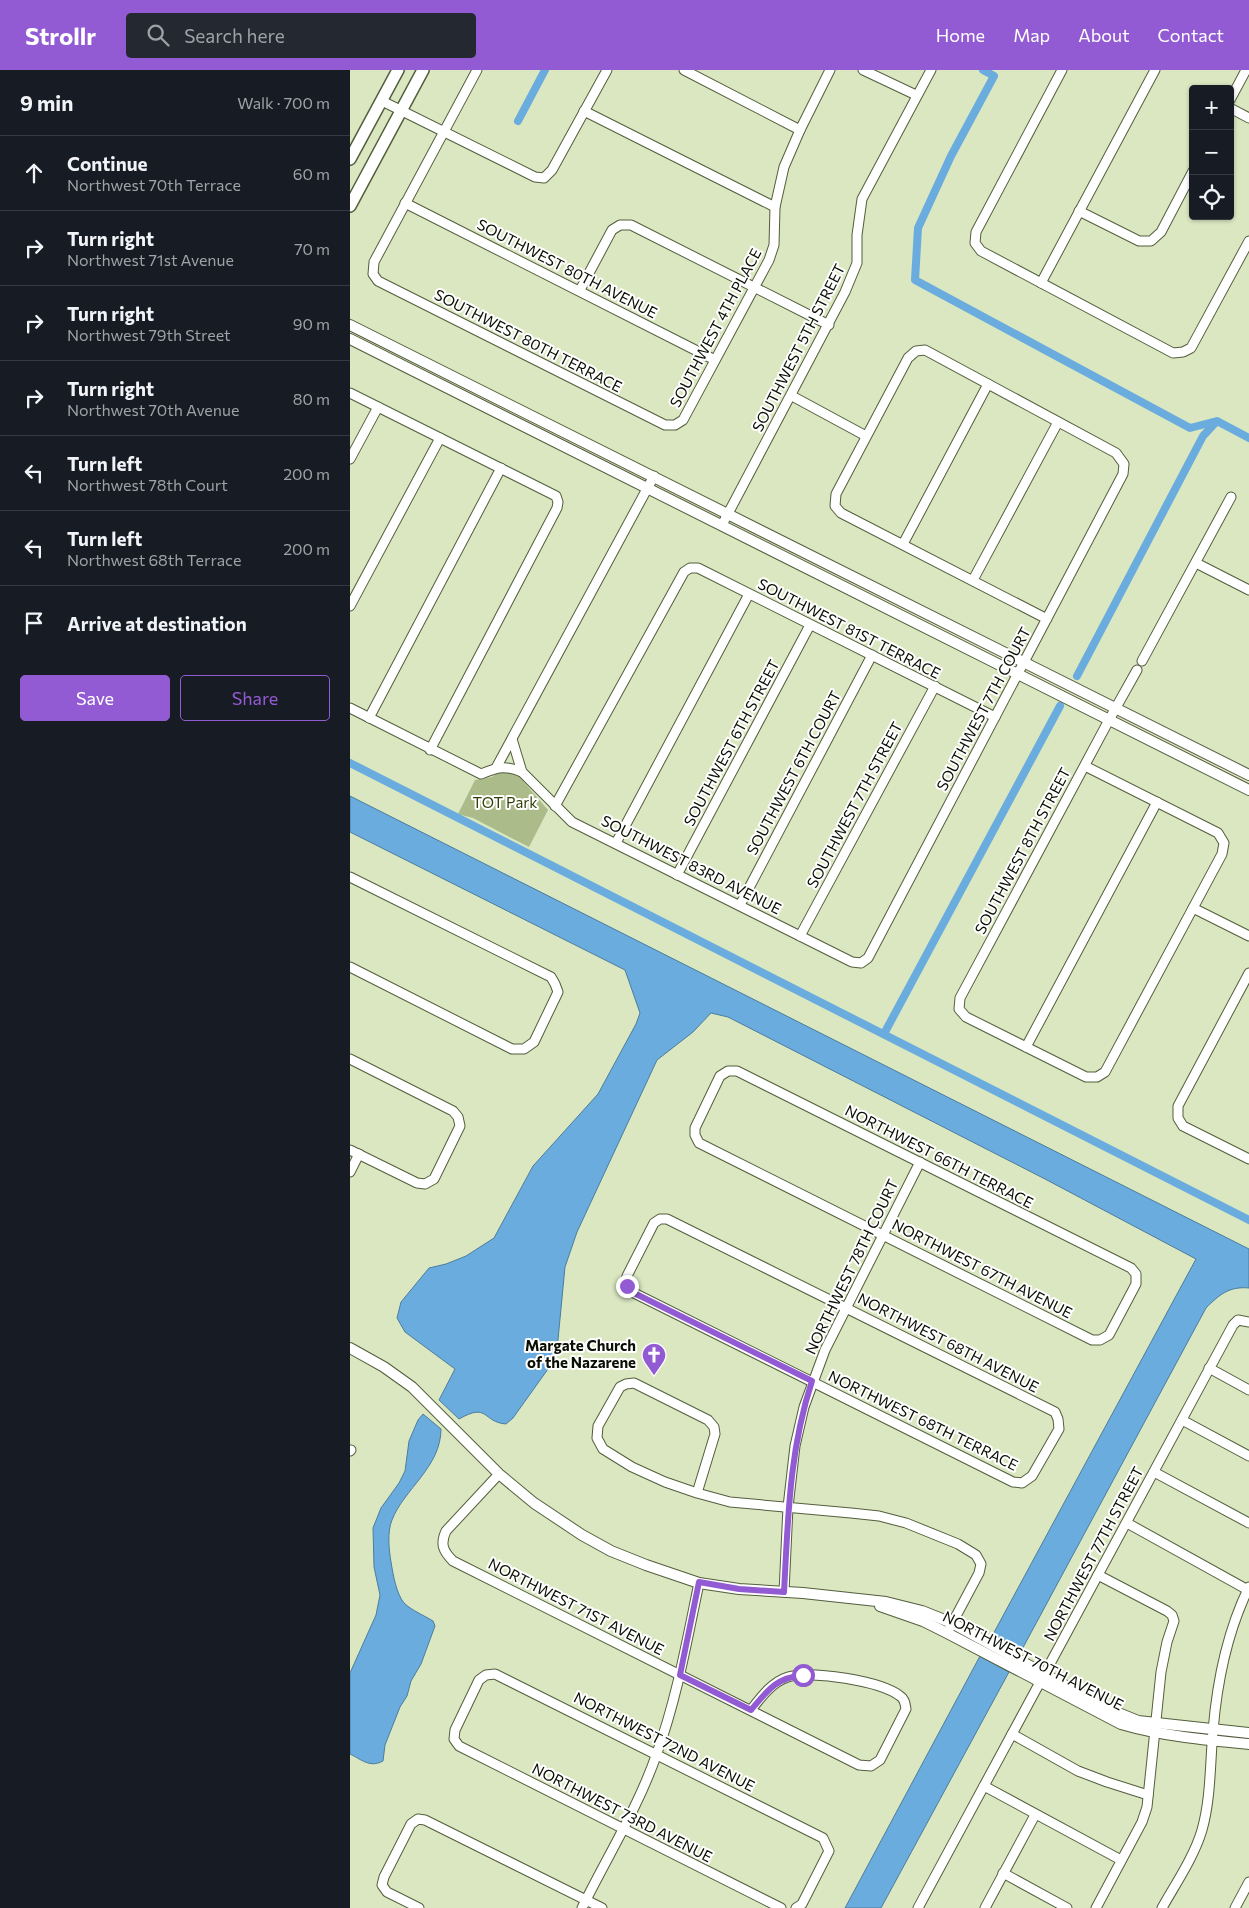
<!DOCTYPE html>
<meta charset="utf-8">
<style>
body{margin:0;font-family:Commissioner,sans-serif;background:#242831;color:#f1f3f6}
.controls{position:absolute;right:15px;top:15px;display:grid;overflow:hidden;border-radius:5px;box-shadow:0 1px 4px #0004}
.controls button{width:45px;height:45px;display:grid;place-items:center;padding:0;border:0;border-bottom:1px solid #363941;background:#171b24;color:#f1f3f6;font:25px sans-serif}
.stop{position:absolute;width:15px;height:15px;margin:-11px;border:4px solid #935bd3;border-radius:50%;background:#fff}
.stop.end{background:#935bd3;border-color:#fff;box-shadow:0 1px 5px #0008}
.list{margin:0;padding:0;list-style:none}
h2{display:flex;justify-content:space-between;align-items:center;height:65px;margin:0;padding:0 20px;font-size:21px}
h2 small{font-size:16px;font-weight:400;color:#9ea1a6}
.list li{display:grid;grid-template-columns:32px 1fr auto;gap:15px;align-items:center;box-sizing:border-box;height:75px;padding:0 20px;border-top:1px solid #363941}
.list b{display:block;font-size:19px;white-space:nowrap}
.list p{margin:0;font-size:16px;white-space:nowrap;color:#9ea1a6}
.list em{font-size:16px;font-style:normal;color:#9ea1a6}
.actions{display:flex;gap:10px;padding:15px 20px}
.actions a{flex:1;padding:11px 0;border:1px solid #935bd3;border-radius:5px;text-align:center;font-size:18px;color:#935bd3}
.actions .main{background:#935bd3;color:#fff}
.icon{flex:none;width:28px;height:28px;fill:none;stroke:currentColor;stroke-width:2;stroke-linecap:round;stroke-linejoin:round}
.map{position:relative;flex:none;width:899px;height:1838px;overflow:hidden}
header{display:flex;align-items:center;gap:30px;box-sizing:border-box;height:70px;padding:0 25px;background:#935bd3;color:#fff}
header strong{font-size:24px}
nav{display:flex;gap:28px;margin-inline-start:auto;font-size:18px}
.search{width:350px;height:45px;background:#242831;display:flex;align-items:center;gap:12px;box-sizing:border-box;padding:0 18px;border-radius:5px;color:#9ea1a6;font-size:19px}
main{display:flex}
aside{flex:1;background:#171b24}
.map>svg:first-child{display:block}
.green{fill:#abbb89}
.water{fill:#6aacde;stroke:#4d7d9c}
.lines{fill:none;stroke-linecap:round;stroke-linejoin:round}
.canal{stroke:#6aacde;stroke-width:8}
.minor-casing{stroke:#535e3d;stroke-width:11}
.tertiary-casing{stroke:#535e3d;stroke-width:12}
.secondary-casing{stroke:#535e3d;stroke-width:14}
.minor{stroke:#fff;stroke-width:9}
.tertiary{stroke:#fff;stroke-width:10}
.secondary{stroke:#fff;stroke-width:11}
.route{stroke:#935bd3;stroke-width:6}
.labels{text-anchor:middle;stroke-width:4;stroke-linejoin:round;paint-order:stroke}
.street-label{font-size:15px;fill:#0a0e03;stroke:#fff}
.park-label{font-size:15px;fill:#313e06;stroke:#fff}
.poi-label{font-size:15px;font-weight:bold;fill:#0a0e03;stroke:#fff;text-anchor:end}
</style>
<header>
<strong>Strollr</strong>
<div class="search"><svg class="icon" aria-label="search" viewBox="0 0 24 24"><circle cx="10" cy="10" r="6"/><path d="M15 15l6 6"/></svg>Search here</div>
<nav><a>Home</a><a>Map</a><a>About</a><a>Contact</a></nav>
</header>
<main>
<aside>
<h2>9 min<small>Walk · 700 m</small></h2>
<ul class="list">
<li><svg class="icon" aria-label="ahead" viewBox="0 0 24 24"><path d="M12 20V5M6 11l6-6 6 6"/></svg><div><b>Continue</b><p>Northwest 70th Terrace</p></div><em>60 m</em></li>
<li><svg class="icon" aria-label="right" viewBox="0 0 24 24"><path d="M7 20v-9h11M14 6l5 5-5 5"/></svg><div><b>Turn right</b><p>Northwest 71st Avenue</p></div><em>70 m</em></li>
<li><svg class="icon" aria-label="right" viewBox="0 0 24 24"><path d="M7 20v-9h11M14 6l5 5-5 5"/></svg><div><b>Turn right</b><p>Northwest 79th Street</p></div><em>90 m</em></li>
<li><svg class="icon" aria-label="right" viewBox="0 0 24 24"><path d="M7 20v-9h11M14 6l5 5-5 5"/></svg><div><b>Turn right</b><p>Northwest 70th Avenue</p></div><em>80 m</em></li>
<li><svg class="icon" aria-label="left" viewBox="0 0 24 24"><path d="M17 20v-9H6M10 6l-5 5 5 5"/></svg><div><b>Turn left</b><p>Northwest 78th Court</p></div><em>200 m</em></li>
<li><svg class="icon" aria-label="left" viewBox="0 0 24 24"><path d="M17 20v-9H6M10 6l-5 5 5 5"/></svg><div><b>Turn left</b><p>Northwest 68th Terrace</p></div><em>200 m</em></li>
<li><svg class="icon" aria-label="arrive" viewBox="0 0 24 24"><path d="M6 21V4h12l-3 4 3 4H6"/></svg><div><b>Arrive at destination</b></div></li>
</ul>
<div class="actions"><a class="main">Save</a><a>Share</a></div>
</aside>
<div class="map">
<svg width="899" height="1838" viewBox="0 0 899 1838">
<rect width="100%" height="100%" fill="#dae7c1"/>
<polygon class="green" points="150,701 167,704 198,740 179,777 123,748 108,744 125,710 142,707"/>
<g class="water">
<path d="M0 726 899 1179V1218C879 1216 869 1225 856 1238L669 1585 641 1568 846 1189 695 1109 378 947 361 943 343 962 307 990 227 1162 215 1197 207 1280 203 1292 163 1348 156 1354C132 1352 139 1332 109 1349L89 1330 105 1299 55 1262 47 1248 51 1232 79 1198 96 1194 116 1186 144 1168 183 1096 248 1024 286 954 290 943 275 900 0 762Z"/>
<path d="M73 1344 91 1359C91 1397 54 1419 42 1450 37 1462 39 1480 41 1492 43 1504 46 1523 54 1533 61 1540 75 1546 83 1551L85 1556 71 1594 61 1611 57 1626 50 1637 35 1675 33 1691C20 1698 12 1690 0 1684V1603L26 1545 30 1525 24 1497 23 1458 31 1438 49 1413 55 1401 59 1371 68 1350Z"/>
<polygon points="630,1586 659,1602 531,1838 495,1838"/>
</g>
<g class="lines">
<g class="canal">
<polyline points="633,0 644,6 601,86 568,158 565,210 840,358 867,351 899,368"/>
<polyline points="168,51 195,0"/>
<polyline points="727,606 853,366 866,352"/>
<polyline points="0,693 899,1150"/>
<polyline points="535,962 710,636"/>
</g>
<defs>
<g id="minor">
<polyline points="127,0 24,192 23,204 28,211 315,355 325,355 333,350 419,190 424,175 425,137 434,97 450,60 480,0"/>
<polyline points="334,0 450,60"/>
<polyline points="513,0 566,25"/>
<polyline points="712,0 626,162 625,173 631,181 823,283 833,282 841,278 899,171"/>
<polyline points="880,30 896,0"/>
<polyline points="32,31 185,107 194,108 202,100 257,0"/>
<polyline points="880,38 899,48"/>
<polyline points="234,41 425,137"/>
<polyline points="55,133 365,290"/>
<polyline points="729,141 789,171 801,171 811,162 843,101"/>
<polyline points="691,213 805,0"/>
<polyline points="230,220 262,160 270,155 281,155 479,255"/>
<polyline points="0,323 206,426 208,432 207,438 80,680"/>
<polyline points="442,326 516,366"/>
<polyline points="0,389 28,337"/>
<polyline points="372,455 495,222 507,193 507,165 512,129 581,0"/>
<polyline points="553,474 638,314"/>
<polyline points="846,493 899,520"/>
<polyline points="623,510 708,352"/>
<polyline points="0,536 90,368"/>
<polyline points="792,591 881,427"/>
<path d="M0 638 131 704C148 697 155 695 172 702"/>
<polyline points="19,648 151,398"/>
<polyline points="162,669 172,702 222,752 502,892 511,893 518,888 773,404 774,394 766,383 575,280 566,281 558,288 486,424 485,436 491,443 697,549"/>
<polyline points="735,696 868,763 874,773 872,784 755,1002 747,1007 736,1007 616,947 609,939 610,928 759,650 787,600"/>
<polyline points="146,698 304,406"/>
<polyline points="205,736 334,502 340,498 348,498 645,647"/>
<polyline points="266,773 399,524"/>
<polyline points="327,805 460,555"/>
<polyline points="0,807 201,907 205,914 208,922 184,972 174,979 162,979 0,897"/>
<polyline points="390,835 522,585"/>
<polyline points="843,838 899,866"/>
<polyline points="450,866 585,616"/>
<polyline points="899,903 828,1036 828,1048 833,1056 899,1089"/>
<polyline points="676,977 807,732"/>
<polyline points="0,989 103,1041 108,1047 110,1056 84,1109 75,1114 67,1113 0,1080"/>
<polygon points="378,1001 387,1001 781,1198 786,1204 786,1214 759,1265 750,1270 742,1270 349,1073 345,1065 345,1058 370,1006"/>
<polyline points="0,1102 9,1084"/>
<polygon points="310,1149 317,1149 705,1342 708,1349 709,1359 682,1406 672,1413 663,1412 282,1222 277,1216 277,1206 304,1153"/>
<polyline points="859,1298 899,1320"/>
<polyline points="832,1350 899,1386"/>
<polyline points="0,1381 1,1380"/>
<polyline points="804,1402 899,1453"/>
<path d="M149 1404 96 1461C90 1474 93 1481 103 1491L509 1695 521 1696 530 1690 556 1639C555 1634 555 1629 550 1626 531 1611 461 1600 438 1607 422 1612 411 1627 401 1640"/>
<polyline points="347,1423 365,1364 364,1357 358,1350 284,1313 276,1314 270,1317 248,1356 247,1368 253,1379 282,1397 315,1412 347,1423 380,1432 501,1443 529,1446 556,1453 608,1474 626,1485 631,1494 629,1503 597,1563"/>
<polyline points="777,1453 898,1520"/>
<polyline points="434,1522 438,1437 445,1376 454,1337 475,1280 570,1092"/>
<polyline points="662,1664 728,1701 757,1712 798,1725"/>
<polyline points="634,1716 771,1790"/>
<polyline points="653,1803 717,1838"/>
<polyline points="69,1838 37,1822 32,1815 34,1807 61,1754 68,1749 75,1750 252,1838"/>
<path d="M232 1838C257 1787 289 1736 307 1683 327 1628 337 1570 349 1513"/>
<polyline points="431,1838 109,1676 104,1669 105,1660 129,1610 136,1605 145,1604 473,1768 479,1781 452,1834 446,1838"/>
<polyline points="568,1838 883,1255 888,1250 899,1252"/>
<polyline points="635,1838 685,1745"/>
<polyline points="746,1838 792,1752 797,1737 811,1602 817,1572 824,1551 822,1545 817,1541 748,1505"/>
<path d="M812 1838C826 1813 844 1787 852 1760 861 1728 860 1693 863 1661 867 1612 877 1562 899 1517"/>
<polyline points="885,1838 899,1812"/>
</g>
<g id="tertiary">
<polyline points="0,255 899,705"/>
<polyline points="0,269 899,720"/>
<polyline points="0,1278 34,1297 62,1317 149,1404 184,1433 232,1465 261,1481 296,1495 349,1513 389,1519 453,1523 536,1532 572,1541 602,1553 756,1638 788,1651 899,1663"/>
<path d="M530 1536 573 1551 597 1563 771 1654C812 1666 856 1670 899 1674"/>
</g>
<g id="secondary">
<polyline points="0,89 48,0"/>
<polyline points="0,136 73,0"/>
</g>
</defs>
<use href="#minor" class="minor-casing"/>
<use href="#tertiary" class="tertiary-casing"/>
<use href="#secondary" class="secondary-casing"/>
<use href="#minor" class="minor"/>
<use href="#tertiary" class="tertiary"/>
<use href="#secondary" class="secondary"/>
</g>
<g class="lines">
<path class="route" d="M277 1216 282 1222 462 1311C439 1381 438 1450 434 1522L389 1519 349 1512 330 1605 401 1640C418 1620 426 1608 453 1605"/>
</g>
<defs>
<symbol id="church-pin" viewBox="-11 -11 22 30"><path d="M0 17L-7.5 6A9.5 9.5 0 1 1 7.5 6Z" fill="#935bd3" stroke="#fff"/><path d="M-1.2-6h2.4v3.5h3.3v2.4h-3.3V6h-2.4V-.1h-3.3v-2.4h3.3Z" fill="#fff"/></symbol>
</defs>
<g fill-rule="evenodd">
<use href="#church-pin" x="290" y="1271" width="28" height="38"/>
</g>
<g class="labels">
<g class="street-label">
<text transform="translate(217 199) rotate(27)" y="5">SOUTHWEST 80TH AVENUE</text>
<text transform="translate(366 258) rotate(-62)" y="5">SOUTHWEST 4TH PLACE</text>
<text transform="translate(178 271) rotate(27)" y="5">SOUTHWEST 80TH TERRACE</text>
<text transform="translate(449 278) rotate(-63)" y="5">SOUTHWEST 5TH STREET</text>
<text transform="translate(499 559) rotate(27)" y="5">SOUTHWEST 81ST TERRACE</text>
<text transform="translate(634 639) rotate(-62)" y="5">SOUTHWEST 7TH COURT</text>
<text transform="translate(382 673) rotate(-62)" y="5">SOUTHWEST 6TH STREET</text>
<text transform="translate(444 703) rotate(-62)" y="5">SOUTHWEST 6TH COURT</text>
<text transform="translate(505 735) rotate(-62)" y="5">SOUTHWEST 7TH STREET</text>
<text transform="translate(673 781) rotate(-62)" y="5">SOUTHWEST 8TH STREET</text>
<text transform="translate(341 795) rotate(27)" y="5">SOUTHWEST 83RD AVENUE</text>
<text transform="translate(589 1087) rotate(27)" y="5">NORTHWEST 66TH TERRACE</text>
<text transform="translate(502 1197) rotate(-64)" y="5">NORTHWEST 78TH COURT</text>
<text transform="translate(632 1199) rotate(27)" y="5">NORTHWEST 67TH AVENUE</text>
<text transform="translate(598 1273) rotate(27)" y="5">NORTHWEST 68TH AVENUE</text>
<text transform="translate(573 1351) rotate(26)" y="5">NORTHWEST 68TH TERRACE</text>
<text transform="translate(744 1484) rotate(-62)" y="5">NORTHWEST 77TH STREET</text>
<text transform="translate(226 1537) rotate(27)" y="5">NORTHWEST 71ST AVENUE</text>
<text transform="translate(683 1591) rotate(27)" y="5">NORTHWEST 70TH AVENUE</text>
<text transform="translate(314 1672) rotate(27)" y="5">NORTHWEST 72ND AVENUE</text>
<text transform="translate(272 1743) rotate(27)" y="5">NORTHWEST 73RD AVENUE</text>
</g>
<g class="park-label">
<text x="155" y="738">TOT Park</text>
</g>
<g class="poi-label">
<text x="286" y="1281">Margate Church<tspan x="286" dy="17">of the Nazarene</tspan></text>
</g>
</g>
</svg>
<div class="controls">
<button>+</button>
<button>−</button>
<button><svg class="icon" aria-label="locate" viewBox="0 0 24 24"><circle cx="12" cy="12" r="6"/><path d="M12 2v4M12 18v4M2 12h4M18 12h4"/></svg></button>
</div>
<div class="stop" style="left:453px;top:1605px"></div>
<div class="stop end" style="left:277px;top:1216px"></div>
</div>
</main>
